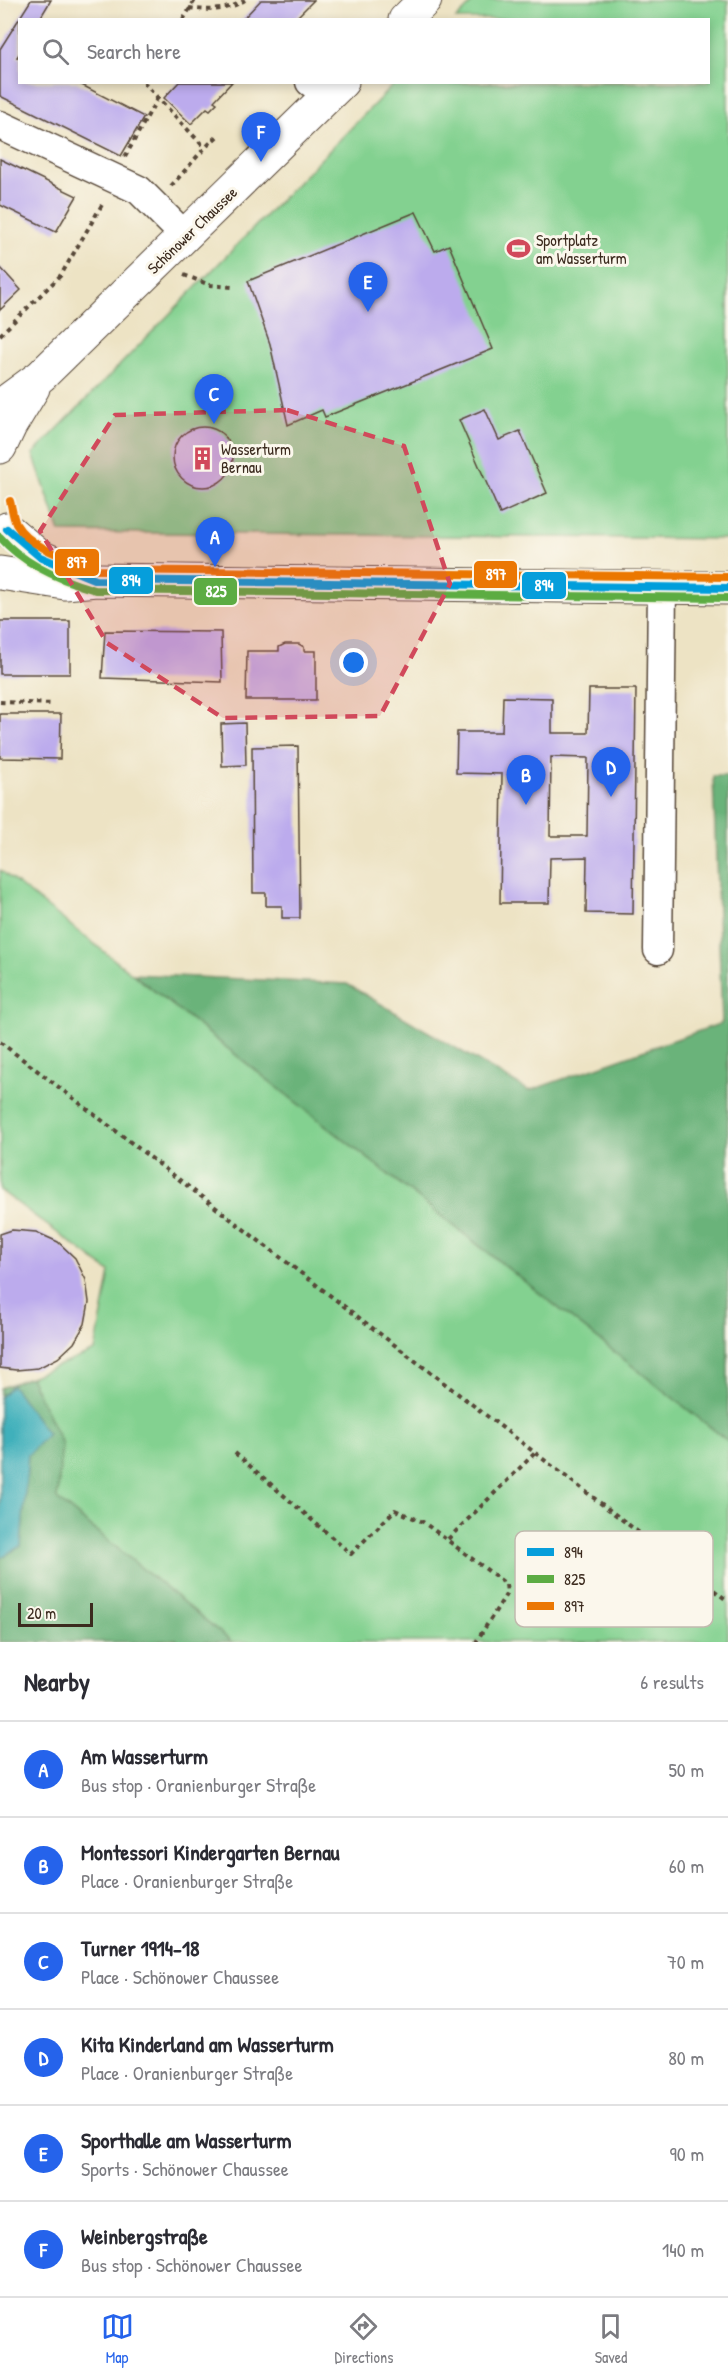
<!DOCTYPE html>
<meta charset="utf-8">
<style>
body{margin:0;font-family:"Patrick Hand",sans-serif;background:#f7f7f7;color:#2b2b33}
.scale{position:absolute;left:18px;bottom:15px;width:75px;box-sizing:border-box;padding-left:6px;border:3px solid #3b2a1e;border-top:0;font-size:16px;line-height:21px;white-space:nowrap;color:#3b2a1e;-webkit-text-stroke:4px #fbf7ec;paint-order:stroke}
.you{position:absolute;left:354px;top:663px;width:21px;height:21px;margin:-15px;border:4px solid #fff;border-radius:50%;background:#1a73e8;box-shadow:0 0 0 9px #1a73e833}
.badge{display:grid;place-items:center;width:39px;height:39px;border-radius:50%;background:#2563eb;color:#fff;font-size:20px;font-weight:700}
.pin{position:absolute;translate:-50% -50px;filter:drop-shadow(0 2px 3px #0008)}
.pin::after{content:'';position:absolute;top:32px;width:21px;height:18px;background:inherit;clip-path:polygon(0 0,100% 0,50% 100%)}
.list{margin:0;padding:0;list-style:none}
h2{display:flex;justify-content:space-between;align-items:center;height:78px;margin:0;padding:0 24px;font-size:26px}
h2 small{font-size:20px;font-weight:400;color:#7c7c81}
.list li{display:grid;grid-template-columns:39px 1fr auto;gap:18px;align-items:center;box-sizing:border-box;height:96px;padding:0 24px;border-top:2px solid #e1e1e2}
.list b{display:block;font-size:22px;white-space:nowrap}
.list p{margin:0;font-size:20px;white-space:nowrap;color:#7c7c81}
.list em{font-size:20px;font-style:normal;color:#7c7c81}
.icon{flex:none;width:33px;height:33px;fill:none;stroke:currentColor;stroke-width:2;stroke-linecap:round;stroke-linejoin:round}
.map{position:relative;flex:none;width:728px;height:1642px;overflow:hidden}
.search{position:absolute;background:#fff;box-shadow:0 3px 9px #0003;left:18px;right:18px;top:18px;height:66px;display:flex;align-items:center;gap:15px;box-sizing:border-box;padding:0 21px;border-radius:0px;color:#7c7c81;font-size:22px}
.sheet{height:654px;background:#fff}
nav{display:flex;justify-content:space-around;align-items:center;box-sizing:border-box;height:84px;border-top:2px solid #e1e1e2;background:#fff;font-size:16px;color:#7c7c81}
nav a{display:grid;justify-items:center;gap:3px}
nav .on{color:#2563eb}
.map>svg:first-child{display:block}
.green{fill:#83d190;stroke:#5f7e57;stroke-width:1.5}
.forest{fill:#6ab37a;stroke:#526e4c;stroke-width:1.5}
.water{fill:#40b0bb;stroke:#3e6d6c;stroke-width:1.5}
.building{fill:#bcabed;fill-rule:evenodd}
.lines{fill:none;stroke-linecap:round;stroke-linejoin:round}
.minor-casing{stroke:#564637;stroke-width:31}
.major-casing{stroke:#564637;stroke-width:35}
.path{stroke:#564637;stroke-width:4;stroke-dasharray:4.5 4.5;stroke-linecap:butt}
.minor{stroke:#fff;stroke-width:28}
.major{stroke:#fff;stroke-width:33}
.bus-1-casing{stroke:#fbf7ec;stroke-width:12}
.bus-2-casing{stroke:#fbf7ec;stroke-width:12}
.bus-3-casing{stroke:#fbf7ec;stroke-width:12}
.bus-1{stroke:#069edb;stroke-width:8}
.bus-2{stroke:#5cac43;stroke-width:8}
.bus-3{stroke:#eb7703;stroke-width:8}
.marked{fill:#d1495b;fill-opacity:0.2;stroke:#d1495b;stroke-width:4.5;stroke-dasharray:12 8;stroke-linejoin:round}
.labels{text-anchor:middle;stroke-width:6;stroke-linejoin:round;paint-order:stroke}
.street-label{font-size:16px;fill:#3b2a1e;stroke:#fbf7ec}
.poi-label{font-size:16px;fill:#3b2a1e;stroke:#fbf7ec;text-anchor:start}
.key{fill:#fbf7ec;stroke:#c1baae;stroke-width:1.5}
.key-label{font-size:16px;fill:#3b2a1e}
.line-badge{stroke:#fbf7ec;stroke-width:2}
.badge-label{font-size:16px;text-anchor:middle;font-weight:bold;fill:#fff}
</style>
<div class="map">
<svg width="728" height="1642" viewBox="0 0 728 1642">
<rect width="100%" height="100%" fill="#fbf7ec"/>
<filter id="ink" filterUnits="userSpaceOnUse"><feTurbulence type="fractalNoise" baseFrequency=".0167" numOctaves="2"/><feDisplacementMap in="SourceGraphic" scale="12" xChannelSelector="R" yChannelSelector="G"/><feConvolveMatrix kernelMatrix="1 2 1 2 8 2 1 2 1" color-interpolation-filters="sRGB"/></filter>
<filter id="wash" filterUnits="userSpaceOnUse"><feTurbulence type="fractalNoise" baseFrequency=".008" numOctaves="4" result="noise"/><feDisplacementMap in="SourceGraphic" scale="24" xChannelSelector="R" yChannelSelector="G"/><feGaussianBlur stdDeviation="1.35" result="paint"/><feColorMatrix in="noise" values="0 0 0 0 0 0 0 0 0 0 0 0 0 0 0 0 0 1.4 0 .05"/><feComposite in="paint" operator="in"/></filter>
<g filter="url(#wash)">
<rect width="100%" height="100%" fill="#ede3c4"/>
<g class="green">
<polygon points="475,0 728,0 728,539 60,532 33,454 395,83 708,82 708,20 456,19"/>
<polygon points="0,870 728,1441 728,1642 232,1642 57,1499 62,1444 30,1377 95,1351 110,1272 0,1190"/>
</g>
<g class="forest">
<polygon points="713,776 728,776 728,1441 133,974 347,984 529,1091 722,1023"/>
<polygon points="30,1377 62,1444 57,1499 232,1642 179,1642 176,1639 152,1642 0,1642 0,1558 21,1546 28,1455 11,1386 0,1397 0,1388"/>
</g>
<polygon class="water" points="12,1385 48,1434 28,1455 21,1546 0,1558 0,1397"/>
<g id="blocks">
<g class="building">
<polygon points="31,0 51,0 39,20 20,20 20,53 17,57 20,58 20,82 76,82 144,117 121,156 0,96 0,49"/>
<polygon points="261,0 314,0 294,20 242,20"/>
<polygon points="179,82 232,82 214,101 217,103 210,110 207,108 191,124 164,98"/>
<polygon points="0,159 77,196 56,232 0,205"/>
<polygon points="416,212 435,251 449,245 493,349 325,417 322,410 288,425 270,344 248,281"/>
<polygon points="0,267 21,290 0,310"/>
<polygon points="485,409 499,440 520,431 547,493 500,514 459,420"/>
<circle cx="203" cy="457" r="30"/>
<rect x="0" y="621" width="70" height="53"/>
<polygon points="105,631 221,632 222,682 102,678"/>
<polygon points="285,644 299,644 304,647 304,651 316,651 316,700 246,700 247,651 279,651 279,647"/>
<path d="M589 689H636L633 914 586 913 587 857 550 858 549 903H500L502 774 456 773 457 732H502L503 697 552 698V733H588ZM551 757 588 758 587 836H550Z"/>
<polygon points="0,714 61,714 60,759 0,758"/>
<polygon points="245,723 246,765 222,766 221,724"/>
<polygon points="298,746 300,918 282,918 282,906 266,906 266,893 253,893 252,747"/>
<polygon points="12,1230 36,1232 58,1242 75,1258 86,1280 89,1302 85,1324 74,1343 58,1358 38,1368 16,1370 0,1368 0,1234"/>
</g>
</g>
</g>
<g filter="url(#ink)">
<use href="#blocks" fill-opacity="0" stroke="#564637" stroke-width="1.5"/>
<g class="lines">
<defs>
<g id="minor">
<polyline points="310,82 329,95"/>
<polyline points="0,125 139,190 185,236"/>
<polyline points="658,950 662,587"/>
</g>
<g id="major">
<polyline points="405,20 425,0"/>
<polyline points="0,406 41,376 342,82"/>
<polyline points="0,447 10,426 33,388"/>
<polyline points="7,529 40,557 84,575"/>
<polyline points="0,573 65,583 96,580 728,588"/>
</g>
</defs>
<use href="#minor" class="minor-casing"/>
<use href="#major" class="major-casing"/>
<g class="path">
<path d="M189 8C210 11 226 11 245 0"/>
<polyline points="183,20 195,0"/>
<polyline points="146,82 145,84 204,147"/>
<polyline points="125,157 158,97"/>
<path d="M171 186C187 169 201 150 219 135"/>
<polyline points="184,275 210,285 232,287"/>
<polyline points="0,335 61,275 103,203"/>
<polyline points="0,702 53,704"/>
<polyline points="0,1042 728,1601"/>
<polyline points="235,1453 351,1554 395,1510 423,1522 506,1584 507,1593 476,1642"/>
<polyline points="448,1539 535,1453"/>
</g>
<use href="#minor" class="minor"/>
<use href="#major" class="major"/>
<defs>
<polyline id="bus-1" points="7,529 40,557 96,580 728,588"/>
<path id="bus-2" d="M0 537C24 565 60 580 95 590L728 598"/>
<path id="bus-3" d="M10 501C12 508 13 517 16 524 31 550 72 559 98 570L728 577"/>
</defs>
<use href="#bus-1" class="bus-1-casing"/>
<use href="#bus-2" class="bus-2-casing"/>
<use href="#bus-3" class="bus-3-casing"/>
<use href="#bus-1" class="bus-1"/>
<use href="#bus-2" class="bus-2"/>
<use href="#bus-3" class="bus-3"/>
</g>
</g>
<path class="marked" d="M287 410 404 446 450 584 380 716 223 718 107 643 40 531 115 415Z"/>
<defs>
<symbol id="stadium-bare" viewBox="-9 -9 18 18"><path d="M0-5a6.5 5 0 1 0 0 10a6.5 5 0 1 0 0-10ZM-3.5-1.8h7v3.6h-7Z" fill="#d1495b" stroke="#fbf7ec" stroke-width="2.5" paint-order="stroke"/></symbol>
<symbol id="building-bare" viewBox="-9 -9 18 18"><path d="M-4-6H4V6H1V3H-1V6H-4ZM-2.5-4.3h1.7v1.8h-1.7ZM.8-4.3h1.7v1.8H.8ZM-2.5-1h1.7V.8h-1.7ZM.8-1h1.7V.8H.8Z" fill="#d1495b" stroke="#fbf7ec" stroke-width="2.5" paint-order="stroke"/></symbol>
</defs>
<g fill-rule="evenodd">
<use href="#stadium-bare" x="502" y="232" width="33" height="33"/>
<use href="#building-bare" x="186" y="442" width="33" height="33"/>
</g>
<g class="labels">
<g class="street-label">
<text transform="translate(192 230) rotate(-44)" y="6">Schönower Chaussee</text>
</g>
<g class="poi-label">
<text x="536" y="246">Sportplatz<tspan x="536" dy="18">am Wasserturm</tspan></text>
<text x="221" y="455">Wasserturm<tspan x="221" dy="18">Bernau</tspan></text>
</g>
</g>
<rect x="515" y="1531" width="198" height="96" rx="9" class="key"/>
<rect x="527" y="1548" width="27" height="8" fill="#069edb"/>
<rect x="527" y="1575" width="27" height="8" fill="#5cac43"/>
<rect x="527" y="1602" width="27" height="8" fill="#eb7703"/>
<g class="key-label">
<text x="564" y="1558">894</text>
<text x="564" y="1585">825</text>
<text x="564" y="1612">897</text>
</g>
<g class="line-badge">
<rect x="54" y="548" width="46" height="29" rx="6" fill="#eb7703"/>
<rect x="473" y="560" width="45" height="29" rx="6" fill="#eb7703"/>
<rect x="108" y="566" width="46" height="29" rx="6" fill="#069edb"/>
<rect x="521" y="571" width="46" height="29" rx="6" fill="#069edb"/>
<rect x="193" y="577" width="45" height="29" rx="6" fill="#5cac43"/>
</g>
<g class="badge-label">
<text x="77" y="568">897</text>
<text x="496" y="580">897</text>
<text x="131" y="586">894</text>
<text x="544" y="591">894</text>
<text x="216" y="597">825</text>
</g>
</svg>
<div class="scale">20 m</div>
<div class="you"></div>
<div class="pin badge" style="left:215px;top:567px">A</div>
<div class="pin badge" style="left:526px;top:805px">B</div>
<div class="pin badge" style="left:214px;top:424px">C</div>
<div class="pin badge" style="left:611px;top:797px">D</div>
<div class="pin badge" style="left:368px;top:312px">E</div>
<div class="pin badge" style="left:261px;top:162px">F</div>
<div class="search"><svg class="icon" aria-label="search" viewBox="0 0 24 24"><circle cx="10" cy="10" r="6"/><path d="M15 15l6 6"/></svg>Search here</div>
</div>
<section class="sheet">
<h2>Nearby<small>6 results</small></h2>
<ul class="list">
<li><span class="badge">A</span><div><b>Am Wasserturm</b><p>Bus stop · Oranienburger Straße</p></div><em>50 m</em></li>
<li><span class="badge">B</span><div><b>Montessori Kindergarten Bernau</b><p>Place · Oranienburger Straße</p></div><em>60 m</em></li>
<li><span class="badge">C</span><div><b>Turner 1914-18</b><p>Place · Schönower Chaussee</p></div><em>70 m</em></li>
<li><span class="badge">D</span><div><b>Kita Kinderland am Wasserturm</b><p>Place · Oranienburger Straße</p></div><em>80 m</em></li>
<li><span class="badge">E</span><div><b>Sporthalle am Wasserturm</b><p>Sports · Schönower Chaussee</p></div><em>90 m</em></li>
<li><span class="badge">F</span><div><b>Weinbergstraße</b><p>Bus stop · Schönower Chaussee</p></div><em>140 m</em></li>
</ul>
</section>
<nav>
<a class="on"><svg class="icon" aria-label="map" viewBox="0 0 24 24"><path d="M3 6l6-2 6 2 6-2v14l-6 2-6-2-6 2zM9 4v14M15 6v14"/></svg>Map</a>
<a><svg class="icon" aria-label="directions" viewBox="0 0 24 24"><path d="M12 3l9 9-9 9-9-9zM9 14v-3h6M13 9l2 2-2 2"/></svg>Directions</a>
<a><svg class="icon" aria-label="saved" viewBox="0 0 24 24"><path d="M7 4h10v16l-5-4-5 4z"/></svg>Saved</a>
</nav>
